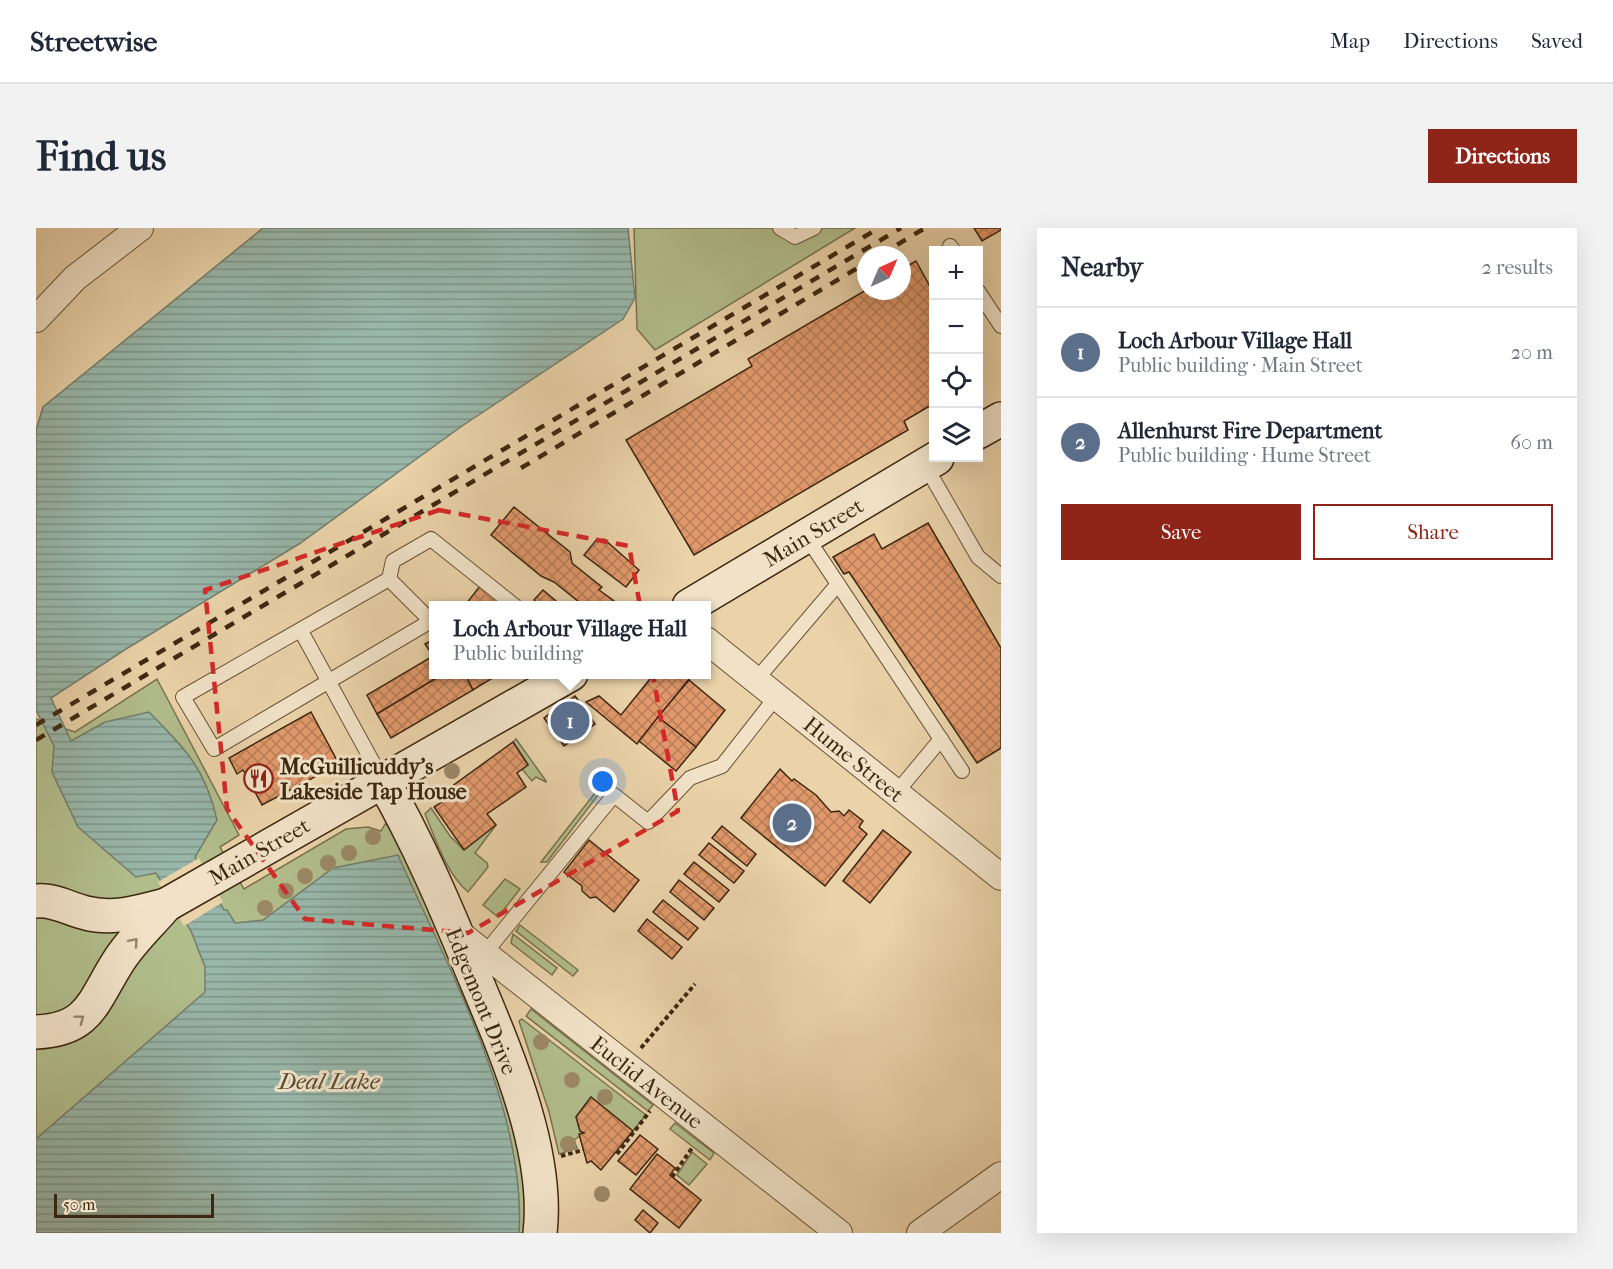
<!DOCTYPE html>
<meta charset="utf-8">
<style>
body{margin:0;font-family:"IM FELL French Canon",serif;background:#f2f2f3;color:#1f2937}
.controls{position:absolute;right:18px;top:18px;display:grid;overflow:hidden;border-radius:0px;box-shadow:0 6px 24px #0002}
.controls button{width:54px;height:54px;display:grid;place-items:center;padding:0;border:0;border-bottom:2px solid #e0e1e3;background:#fff;color:#1f2937;font:30px sans-serif}
.compass{position:absolute;left:821px;top:18px;width:54px;height:54px;border-radius:50%;background:#fff;box-shadow:0 6px 24px #0002;rotate:44deg}
.scale{position:absolute;left:18px;bottom:15px;width:160px;box-sizing:border-box;padding-left:6px;border:3px solid #3d2710;border-top:0;font-size:16px;line-height:21px;white-space:nowrap;color:#3d2710;-webkit-text-stroke:4px #f1e2c7;paint-order:stroke}
.you{position:absolute;left:567px;top:554px;width:21px;height:21px;margin:-15px;border:4px solid #fff;border-radius:50%;background:#1a73e8;box-shadow:0 0 0 9px #1a73e833}
.badge{display:grid;place-items:center;width:39px;height:39px;border-radius:50%;background:#8f2418;color:#fff;font-size:20px;font-weight:700}
.pin{position:absolute;translate:-50% -50%;border:3px solid #fff;box-shadow:0 2px 6px #0006}
.popup{position:absolute;left:393px;top:373px;width:282px;height:78px;box-sizing:border-box;display:grid;place-content:center;border-radius:0px;background:#fff;filter:drop-shadow(0 2px 4px #0005);font-size:20px;white-space:nowrap;color:#747a83}
.popup b{font-size:22px;color:#1f2937}
.popup::after{content:'';position:absolute;left:50%;top:100%;margin-left:-12px;border:12px solid transparent;border-top-color:#fff}
.list{margin:0;padding:0;list-style:none}
h2{display:flex;justify-content:space-between;align-items:center;height:78px;margin:0;padding:0 24px;font-size:26px}
h2 small{font-size:20px;font-weight:400;color:#747a83}
.list li{display:grid;grid-template-columns:39px 1fr auto;gap:18px;align-items:center;box-sizing:border-box;height:90px;padding:0 24px;border-top:2px solid #e0e1e3}
.list b{display:block;font-size:22px;white-space:nowrap}
.list p{margin:0;font-size:20px;white-space:nowrap;color:#747a83}
.list em{font-size:20px;font-style:normal;color:#747a83}
.actions{display:flex;gap:12px;padding:18px 24px}
.actions a{flex:1;padding:14px 0;border:2px solid #8f2418;border-radius:0px;text-align:center;font-size:21px;color:#8f2418}
.actions .main{background:#8f2418;color:#fff}
.icon{flex:none;width:33px;height:33px;fill:none;stroke:currentColor;stroke-width:2;stroke-linecap:round;stroke-linejoin:round}
.map{position:relative;flex:none;width:965px;height:1005px;overflow:hidden;border-radius:0px}
header{display:flex;align-items:center;gap:36px;box-sizing:border-box;height:84px;padding:0 30px;background:#fff;border-bottom:2px solid #e0e1e3}
header strong{font-size:28px}
nav{display:flex;gap:33px;margin-inline-start:auto;font-size:21px}
.intro{display:flex;align-items:center;justify-content:space-between;box-sizing:border-box;height:144px;padding:0 36px}
h1{margin:0;font-size:42px}
.button{padding:15px 27px;border-radius:0px;background:#8f2418;color:#fff;font-size:21px;font-weight:700}
main{display:flex;gap:36px;padding:0 36px}
aside{flex:1;background:#fff;border-radius:0px;box-shadow:0 6px 24px #0002}
.map>svg:first-child{display:block}
.green{fill:#b2bd8c;stroke:#78724e;stroke-width:1.5}
.water{fill:url(#water-rules);stroke:#747d6c;stroke-width:1.5}
.pier{fill:#ead2a9}
.building{fill:url(#building-cross-hatch);stroke:#3d2710;stroke-width:1.5}
.lines{fill:none;stroke-linecap:round;stroke-linejoin:round}
.lane-casing{stroke:#685236;stroke-width:16}
.street-casing{stroke:#685236;stroke-width:28}
.secondary-casing{stroke:#3d2710;stroke-width:36}
.path{stroke:#3d2710;stroke-width:4;stroke-dasharray:4.5 3;stroke-linecap:butt}
.lane{stroke:#f1e2c7;stroke-width:14}
.street{stroke:#f1e2c7;stroke-width:26}
.secondary{stroke:#f1e2c7;stroke-width:33}
.rail{stroke:#3d2710;stroke-width:4.5;stroke-dasharray:10 10;stroke-linecap:butt}
.tree{fill:#9b8866}
.oneway{stroke:#97846c}
.marked{fill:none;stroke:#d62828;stroke-width:4.5;stroke-dasharray:12 8;stroke-linejoin:round}
.labels{text-anchor:middle;stroke-width:6;stroke-linejoin:round;paint-order:stroke}
.street-label{font-size:22px;fill:#3d2710;stroke:#f1e2c7}
.poi-label{font-size:22px;font-weight:bold;fill:#3d2710;stroke:#f1e2c7;text-anchor:start}
.water-label{font-size:24px;font-style:italic;fill:#544b36;stroke:#f1e2c7}
</style>
<header>
<strong>Streetwise</strong>
<nav><a>Map</a><a>Directions</a><a>Saved</a></nav>
</header>
<div class="intro"><h1>Find us</h1><a class="button">Directions</a></div>
<main>
<div class="map">
<svg width="965" height="1005" viewBox="0 0 965 1005">
<defs>
<pattern id="water-rules" width="6" height="5" patternUnits="userSpaceOnUse" patternTransform="scale(1.5)"><rect width="6" height="5" fill="#98b7aa"/><path d="M0 2.5h6" fill="none" stroke="#7d9589"/></pattern>
<pattern id="building-cross-hatch" width="8" height="8" patternUnits="userSpaceOnUse" patternTransform="scale(1.5)"><rect width="8" height="8" fill="#e1996b"/><path d="M0 0l8 8M0 8l8-8" fill="none" stroke="#b87d57"/></pattern>
</defs>
<rect width="100%" height="100%" fill="#ead2a9"/>
<filter id="stains"><feTurbulence type="fractalNoise" baseFrequency=".00333" numOctaves="4"/><feColorMatrix values="0 0 0 0 .2 0 0 0 0 .09 0 0 0 0 .02 0 0 0 .5 -.17"/></filter>
<radialGradient id="worn" r=".72"><stop offset=".6" stop-color="#630" stop-opacity="0"/><stop offset="1" stop-color="#630" stop-opacity=".3"/></radialGradient>
<g class="green">
<polygon points="598,0 819,0 619,122 601,101"/>
<polygon points="121,451 203,607 184,619 208,661 310,601 332,599 345,603 349,596 357,602 448,805 484,919 492,1005 0,1005 0,491 39,504"/>
<polygon points="480,511 510,553 510,554 500,549 496,553 486,541 492,536 477,514"/>
<polygon points="566,556 569,558 511,634 505,634"/>
<path d="M395 580 414 608 428 622 460 597 439 625 451 635 452 639 432 664C410 645 400 612 389 586Z"/>
<polygon points="469,651 484,661 462,689 447,677"/>
<polygon points="484,697 542,742 537,748 480,703"/>
<polygon points="477,706 521,740 516,747 475,715"/>
<polygon points="495,781 617,877 612,883 490,788"/>
<polygon points="486,791 610,887 597,903 555,869 540,889 544,903 548,905 538,912 541,920 523,926 513,884 483,793"/>
<polygon points="639,895 678,925 674,932 634,901"/>
<polygon points="656,924 671,936 653,957 641,947"/>
</g>
<path class="water" d="M227 0H592L599 70 587 91 426 198 263 316 90 421 15 470 35 513 69 494 113 484C149 521 169 539 181 592L159 629 188 682H191L199 695 227 692 297 640 362 627C411 738 491 882 483 1005H0V911L169 764V739L155 703 120 645 100 649 42 599 16 544 18 518 0 482V202L7 179Z"/>
<polygon class="pier" points="163,630 187,674 148,698 122,654"/>
<g class="building">
<polygon points="938,0 965,0 965,2 946,13"/>
<polygon points="880,33 897,64 897,176 868,193 872,202 658,327 590,212 716,138 712,131 830,62 866,63 866,41"/>
<polygon points="478,279 534,324 536,335 566,359 563,362 578,373 578,378 548,378 518,354 505,348 455,307"/>
<polygon points="892,295 965,420 965,520 941,535 813,344 808,346 797,329 838,306 846,321"/>
<polygon points="561,311 565,314 568,311 603,342 590,359 548,327"/>
<polygon points="444,358 468,378 430,376"/>
<polygon points="507,362 526,378 505,378 498,372"/>
<polygon points="398,411 398,429 389,416"/>
<polygon points="397,428 398,446 407,446 341,486 331,467"/>
<polygon points="407,446 429,446 437,462 355,510 341,486"/>
<polygon points="429,446 463,446 437,462"/>
<polygon points="618,446 650,446 654,450 601,516 550,474 563,468 585,487"/>
<polygon points="653,452 689,482 660,519 622,489"/>
<polygon points="539,468 559,496 528,518 508,490"/>
<polygon points="275,484 303,536 226,577 207,542 201,546 193,530"/>
<polygon points="622,489 660,519 640,543 603,513"/>
<polygon points="477,514 492,537 481,545 490,559 451,586 460,597 428,622 398,579 412,570 408,564"/>
<polygon points="744,541 756,553 758,551 780,567 795,584 803,583 808,588 813,582 827,593 823,599 831,606 789,658 705,590"/>
<polygon points="686,598 720,626 711,638 676,610"/>
<polygon points="847,602 875,624 834,675 807,653"/>
<polygon points="553,612 603,652 578,684 560,669 554,670 546,663 546,658 528,644"/>
<polygon points="673,615 708,643 698,655 663,627"/>
<polygon points="658,634 693,662 683,674 648,646"/>
<polygon points="643,652 678,680 668,692 634,664"/>
<polygon points="627,672 662,700 652,712 617,684"/>
<polygon points="611,691 646,719 636,731 602,703"/>
<polygon points="555,869 597,903 565,942 555,933 551,935 543,906 548,905 544,903 540,889"/>
<polygon points="604,907 622,921 600,947 582,933"/>
<polygon points="621,926 639,940 634,947 665,972 643,1000 594,961"/>
<polygon points="607,982 622,995 614,1005 599,992"/>
</g>
<g class="lines">
<defs>
<g id="lane">
<polyline points="744,0 759,9 778,0"/>
<polyline points="914,18 917,22"/>
<polyline points="942,63 965,98"/>
<polyline points="889,237 942,329 965,348"/>
<polyline points="770,308 926,543"/>
<polygon points="353,351 395,393 178,521 147,469"/>
<polyline points="353,351 357,333 395,311 479,378"/>
<polyline points="265,403 347,553"/>
<polyline points="720,452 802,356"/>
<polyline points="860,565 905,511"/>
<polyline points="449,725 578,567 612,594 654,550 686,538 740,469"/>
</g>
<g id="street">
<polyline points="0,91 39,50 104,0"/>
<polyline points="670,412 965,649"/>
<polyline points="420,703 803,1005"/>
<polyline points="884,1005 965,947"/>
</g>
<g id="secondary">
<polyline points="942,204 965,191"/>
<polyline points="653,378 901,230"/>
<path d="M347 553C381 612 408 675 434 738 466 815 514 920 504 1005"/>
<path d="M0 673C18 671 33 681 50 685 77 692 104 684 130 677L535 446"/>
<path d="M0 804C54 802 57 773 82 734 95 713 114 696 130 677"/>
</g>
</defs>
<use href="#lane" class="lane-casing"/>
<use href="#street" class="street-casing"/>
<use href="#secondary" class="secondary-casing"/>
<g class="path">
<polyline points="605,820 659,756"/>
<polyline points="581,926 614,883"/>
<polyline points="525,928 547,922"/>
<polyline points="636,949 656,920"/>
</g>
<use href="#lane" class="lane"/>
<use href="#street" class="street"/>
<use href="#secondary" class="secondary"/>
<g class="rail">
<polyline points="844,27 889,0"/>
<polyline points="485,240 830,35"/>
<polyline points="0,497 843,0"/>
<polyline points="0,512 865,0"/>
</g>
</g>
<g class="tree">
<circle cx="416" cy="543" r="8"/>
<circle cx="337" cy="609" r="8"/>
<circle cx="313" cy="625" r="8"/>
<circle cx="292" cy="635" r="8"/>
<circle cx="269" cy="648" r="8"/>
<circle cx="250" cy="663" r="8"/>
<circle cx="229" cy="680" r="8"/>
<circle cx="505" cy="814" r="8"/>
<circle cx="536" cy="852" r="8"/>
<circle cx="569" cy="869" r="8"/>
<circle cx="532" cy="916" r="8"/>
<circle cx="566" cy="966" r="8"/>
</g>
<defs><path id="oneway-chevron" d="M-2-3.5L2.5 0L-2 3.5" fill="none" stroke-width="1.6" stroke-linecap="round" stroke-linejoin="round" transform="scale(1.5)"/></defs>
<g class="oneway">
<use href="#oneway-chevron" transform="translate(98 714) rotate(-49)"/>
<use href="#oneway-chevron" transform="translate(44 791) rotate(-37)"/>
</g>
<path class="marked" d="M403 282 593 318 642 583 432 705 269 691 191 581 169 362Z"/>
<defs>
<symbol id="restaurant-ring" viewBox="-11 -11 22 22"><circle r="9.5" fill="#f1e2c7" stroke="#8f2418" stroke-width="1.5"/><path d="M-5-6h1v4h1v-4h1v4h1v-4h1v5L-1.5 .5V6h-2V.5L-5-1ZM5-6V6H3V1.5H1.5Q1.5-4 5-6Z" fill="#8f2418"/></symbol>
</defs>
<g fill-rule="evenodd">
<use href="#restaurant-ring" x="206" y="534" width="33" height="33"/>
</g>
<g class="labels">
<g class="street-label">
<text transform="translate(777 304) rotate(-31)" y="8">Main Street</text>
<text transform="translate(818 531) rotate(39)" y="8">Hume Street</text>
<text transform="translate(223 623) rotate(-30)" y="8">Main Street</text>
<text transform="translate(446 773) rotate(68)" y="8">Edgemont Drive</text>
<text transform="translate(611 854) rotate(38)" y="8">Euclid Avenue</text>
</g>
<g class="poi-label">
<text x="244" y="546">McGuillicuddy's<tspan x="244" dy="25">Lakeside Tap House</tspan></text>
</g>
<g class="water-label">
<text x="293" y="861">Deal Lake</text>
</g>
</g>
<rect width="100%" height="100%" filter="url(#stains)"/>
<rect width="100%" height="100%" fill="url(#worn)"/>
</svg>
<div class="controls">
<button>+</button>
<button>−</button>
<button><svg class="icon" aria-label="locate" viewBox="0 0 24 24"><circle cx="12" cy="12" r="6"/><path d="M12 2v4M12 18v4M2 12h4M18 12h4"/></svg></button>
<button><svg class="icon" aria-label="layers" viewBox="0 0 24 24"><path d="M12 4l9 5-9 5-9-5zM3 14l9 5 9-5"/></svg></button>
</div>
<svg class="compass" viewBox="-18 -18 36 36"><path d="M0-13l5 13h-10z" fill="#e53935"/><path d="M0 13l5-13h-10z" fill="#747a83"/></svg>
<div class="scale">50 m</div>
<div class="you"></div>
<div class="pin badge" style="left:534px;top:493px;background:#5c6f8a">1</div>
<div class="popup"><b>Loch Arbour Village Hall</b>Public building</div>
<div class="pin badge" style="left:756px;top:595px;background:#5c6f8a">2</div>
</div>
<aside>
<h2>Nearby<small>2 results</small></h2>
<ul class="list">
<li><span class="badge" style="background:#5c6f8a">1</span><div><b>Loch Arbour Village Hall</b><p>Public building · Main Street</p></div><em>20 m</em></li>
<li><span class="badge" style="background:#5c6f8a">2</span><div><b>Allenhurst Fire Department</b><p>Public building · Hume Street</p></div><em>60 m</em></li>
</ul>
<div class="actions"><a class="main">Save</a><a>Share</a></div>
</aside>
</main>
